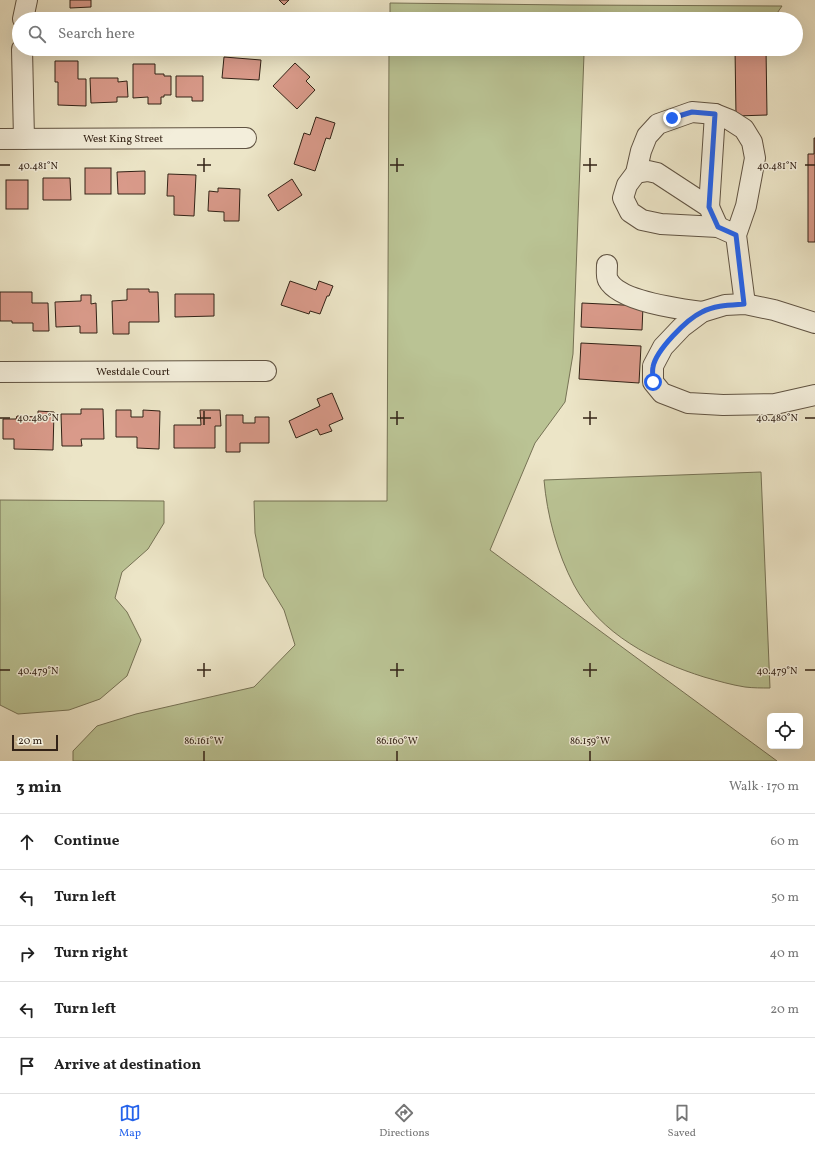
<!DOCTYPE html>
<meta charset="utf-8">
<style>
body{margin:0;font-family:Vollkorn,serif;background:#f2f2f2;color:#222}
.controls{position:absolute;right:12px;bottom:12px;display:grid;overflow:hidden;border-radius:6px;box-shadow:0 4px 16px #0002}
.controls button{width:36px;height:36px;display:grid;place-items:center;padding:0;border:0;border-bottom:1px solid #e0e0e0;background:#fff;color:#222;font:20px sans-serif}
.scale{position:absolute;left:12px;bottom:10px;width:46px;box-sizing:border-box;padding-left:4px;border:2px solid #322216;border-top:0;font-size:11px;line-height:14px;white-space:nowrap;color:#322216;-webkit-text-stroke:3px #f3eedb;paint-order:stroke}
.stop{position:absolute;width:12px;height:12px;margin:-9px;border:3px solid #2563eb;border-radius:50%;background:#fff}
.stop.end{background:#2563eb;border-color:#fff;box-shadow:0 1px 4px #0008}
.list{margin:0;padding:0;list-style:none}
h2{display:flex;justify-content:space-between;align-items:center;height:52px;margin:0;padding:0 16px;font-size:17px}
h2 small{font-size:13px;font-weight:400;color:#767676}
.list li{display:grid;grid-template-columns:26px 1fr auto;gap:12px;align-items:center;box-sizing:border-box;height:56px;padding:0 16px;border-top:1px solid #e0e0e0}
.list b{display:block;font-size:15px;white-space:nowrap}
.list em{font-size:13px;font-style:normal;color:#767676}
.icon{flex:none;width:22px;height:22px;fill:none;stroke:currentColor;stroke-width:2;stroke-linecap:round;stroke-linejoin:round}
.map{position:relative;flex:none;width:815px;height:761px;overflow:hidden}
.search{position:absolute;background:#fff;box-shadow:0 4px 16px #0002;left:12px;right:12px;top:12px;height:44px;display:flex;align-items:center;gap:10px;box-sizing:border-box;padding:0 14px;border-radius:22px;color:#767676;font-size:15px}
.sheet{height:332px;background:#fff}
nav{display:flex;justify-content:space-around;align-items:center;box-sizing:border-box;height:56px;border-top:1px solid #e0e0e0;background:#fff;font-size:11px;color:#767676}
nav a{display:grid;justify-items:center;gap:2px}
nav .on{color:#2563eb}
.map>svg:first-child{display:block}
.green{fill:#bac394;stroke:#767255}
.building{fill:#d99a8a;stroke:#322216}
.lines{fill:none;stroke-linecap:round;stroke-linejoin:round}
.minor-casing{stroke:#605342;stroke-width:22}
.minor{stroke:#f3eedb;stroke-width:20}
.route{stroke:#2563eb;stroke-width:5}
.ticks{fill:none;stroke:#322216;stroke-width:1.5}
.labels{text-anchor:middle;stroke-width:3;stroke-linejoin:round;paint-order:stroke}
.street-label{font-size:11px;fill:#322216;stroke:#f3eedb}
.ticks-label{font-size:10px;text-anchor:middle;fill:#322216;stroke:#f3eedb;stroke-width:3;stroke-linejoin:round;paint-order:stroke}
</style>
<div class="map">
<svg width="815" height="761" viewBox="0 0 815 761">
<rect width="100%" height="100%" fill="#ece5c7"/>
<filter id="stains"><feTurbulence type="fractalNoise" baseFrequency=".005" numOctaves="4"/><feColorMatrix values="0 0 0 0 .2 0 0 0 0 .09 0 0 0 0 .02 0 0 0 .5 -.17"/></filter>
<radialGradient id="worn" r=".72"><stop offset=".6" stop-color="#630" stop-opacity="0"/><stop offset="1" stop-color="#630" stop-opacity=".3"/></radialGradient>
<g class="green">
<polygon points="390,3 569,5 782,6 773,19 390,19"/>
<polygon points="389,49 587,49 584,54 573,354 565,402 535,443 490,550 777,761 73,761 73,751 97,726 136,714 254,687 295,645 284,610 264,577 255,533 254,501 387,501"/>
<path d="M761 472 770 688C762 688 753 688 745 687 732 685 718 681 704 677 653 661 600 634 574 585 557 553 547 515 544 480Z"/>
<polygon points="0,500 164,501 164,523 148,549 122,572 115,598 127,612 141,640 127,676 100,699 69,710 18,714 0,705"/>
</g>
<g class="building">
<polygon points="70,0 91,0 91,7 70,8"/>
<polygon points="279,0 289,0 284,5"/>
<polygon points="735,49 766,49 767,115 736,116"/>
<polygon points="224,57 261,60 259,80 222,78"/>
<polygon points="55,61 78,61 78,79 86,79 86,106 58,105 58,82 55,82"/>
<polygon points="295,63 310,77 306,81 315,90 297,109 273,86"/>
<polygon points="133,64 155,64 155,74 164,74 164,76 171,76 171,95 164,95 164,97 161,97 161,104 148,104 148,97 133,98"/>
<polygon points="176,76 203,76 203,101 192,101 192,97 176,97"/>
<polygon points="90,78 118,78 118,82 127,81 128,97 117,97 117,102 91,103"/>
<polygon points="316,117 335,123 330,139 326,138 315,171 294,164 304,133 310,135"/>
<polygon points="814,138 815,138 815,242 808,242 808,154 814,154"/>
<rect x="85" y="168" width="26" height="26"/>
<polygon points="145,171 145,194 118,194 117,172"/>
<polygon points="168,174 196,175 194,216 174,215 174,196 167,196"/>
<polygon points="43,178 70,178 71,200 43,200"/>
<polygon points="292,179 302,195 278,211 268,195"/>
<rect x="6" y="180" width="22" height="29"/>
<polygon points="218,188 240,189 239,221 224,221 224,212 208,211 209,191 218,192"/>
<polygon points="290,281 316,290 319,281 333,286 329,296 327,296 320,314 310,311 309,314 281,305"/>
<polygon points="127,289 149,289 149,292 158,292 159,322 129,322 129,334 113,334 112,301 127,300"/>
<polygon points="0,292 32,292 32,303 48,303 49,331 33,331 33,323 12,323 12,321 0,321"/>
<polygon points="175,294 214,294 214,316 175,317"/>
<polygon points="81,295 91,295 91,304 96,303 97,333 80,333 80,326 56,327 55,302 81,301"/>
<polygon points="582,303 643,306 642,330 581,327"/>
<polygon points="581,343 641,346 639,383 579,379"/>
<polygon points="332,393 343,419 329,425 332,431 320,435 317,429 296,438 289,421 320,406 317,399"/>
<polygon points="81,409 103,409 104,439 81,439 82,446 62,446 61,414 81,414"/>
<polygon points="116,410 131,410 131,417 143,417 143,410 160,411 159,449 137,448 137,437 116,437"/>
<polygon points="200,410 220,410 221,426 215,426 215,448 174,448 174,425 201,425"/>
<polygon points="38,411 54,412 53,450 14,449 14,439 3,439 3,419 16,419 17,416 38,417"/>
<polygon points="226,415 243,415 243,423 255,423 255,417 269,417 269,443 240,443 240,452 226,452"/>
</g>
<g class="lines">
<defs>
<g id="minor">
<polyline points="23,19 27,0"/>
<polyline points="22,49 24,139"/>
<polyline points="0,139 246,138"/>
<polyline points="636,173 648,171 657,173 709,207 718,227"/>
<polyline points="709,207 715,114"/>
<polyline points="736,235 718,227 661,224 642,220 630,212 623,198 627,185 636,173 641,151 647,136 658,124 692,112 715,114 730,120 744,129 752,142 755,158 746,206 736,235 745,304"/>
<path d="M607 265C607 269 606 276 608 280 619 301 679 309 702 312"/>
<polyline points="815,323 774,310 745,304 725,305 702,312 682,327 663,347 653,366 653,382 662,393 688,403 723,405 775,404 815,395"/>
<polyline points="0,372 266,371"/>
</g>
</defs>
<use href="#minor" class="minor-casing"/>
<use href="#minor" class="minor"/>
</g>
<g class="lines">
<path class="route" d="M653 382C653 377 652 371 653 367 656 350 687 319 702 312 715 305 731 305 744 304L736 235 718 227 709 207 715 114 692 112 672 118"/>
</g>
<path class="ticks" d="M204 158V172M397 158V172M590 158V172M0 165H10M197 165H211M390 165H404M583 165H597M805 165H815M204 411V425M397 411V425M590 411V425M0 418H10M197 418H211M390 418H404M583 418H597M805 418H815M204 663V677M397 663V677M590 663V677M0 670H10M197 670H211M390 670H404M583 670H597M805 670H815M204 751V761M397 751V761M590 751V761"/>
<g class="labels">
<g class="street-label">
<text x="123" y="142">West King Street</text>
<text x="133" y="375">Westdale Court</text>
</g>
</g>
<g class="ticks-label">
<text x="38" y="169">40.481°N</text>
<text x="777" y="169">40.481°N</text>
<text x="38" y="421">40.480°N</text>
<text x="777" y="421">40.480°N</text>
<text x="38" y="674">40.479°N</text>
<text x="777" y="674">40.479°N</text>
<text x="204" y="744">86.161°W</text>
<text x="397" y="744">86.160°W</text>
<text x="590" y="744">86.159°W</text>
</g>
<rect width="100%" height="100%" filter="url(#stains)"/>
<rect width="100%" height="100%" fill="url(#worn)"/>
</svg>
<div class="controls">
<button><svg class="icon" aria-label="locate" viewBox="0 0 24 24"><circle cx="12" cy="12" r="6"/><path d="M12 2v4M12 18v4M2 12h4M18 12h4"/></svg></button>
</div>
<div class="scale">20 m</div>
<div class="stop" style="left:653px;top:382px"></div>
<div class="stop end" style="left:672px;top:118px"></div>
<div class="search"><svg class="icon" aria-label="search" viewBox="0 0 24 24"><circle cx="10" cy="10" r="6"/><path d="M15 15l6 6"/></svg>Search here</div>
</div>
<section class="sheet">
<h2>3 min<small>Walk · 170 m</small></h2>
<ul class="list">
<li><svg class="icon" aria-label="ahead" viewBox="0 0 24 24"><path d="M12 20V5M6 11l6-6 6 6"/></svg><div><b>Continue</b></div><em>60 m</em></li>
<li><svg class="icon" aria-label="left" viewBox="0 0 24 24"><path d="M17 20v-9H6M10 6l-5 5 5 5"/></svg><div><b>Turn left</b></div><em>50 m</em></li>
<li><svg class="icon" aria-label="right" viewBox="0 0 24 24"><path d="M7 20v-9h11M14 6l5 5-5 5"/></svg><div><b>Turn right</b></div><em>40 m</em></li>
<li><svg class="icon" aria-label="left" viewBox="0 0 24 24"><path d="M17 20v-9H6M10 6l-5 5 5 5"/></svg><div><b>Turn left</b></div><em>20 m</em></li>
<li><svg class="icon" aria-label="arrive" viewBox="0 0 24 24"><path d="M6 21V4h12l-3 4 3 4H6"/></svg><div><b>Arrive at destination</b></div></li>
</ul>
</section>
<nav>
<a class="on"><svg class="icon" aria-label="map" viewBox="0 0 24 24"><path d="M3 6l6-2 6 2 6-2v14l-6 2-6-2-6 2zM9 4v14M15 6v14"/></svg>Map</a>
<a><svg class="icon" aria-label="directions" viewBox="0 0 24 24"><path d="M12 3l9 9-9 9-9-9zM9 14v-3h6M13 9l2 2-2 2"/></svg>Directions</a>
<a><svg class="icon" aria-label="saved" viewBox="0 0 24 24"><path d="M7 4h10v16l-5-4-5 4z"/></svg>Saved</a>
</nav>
